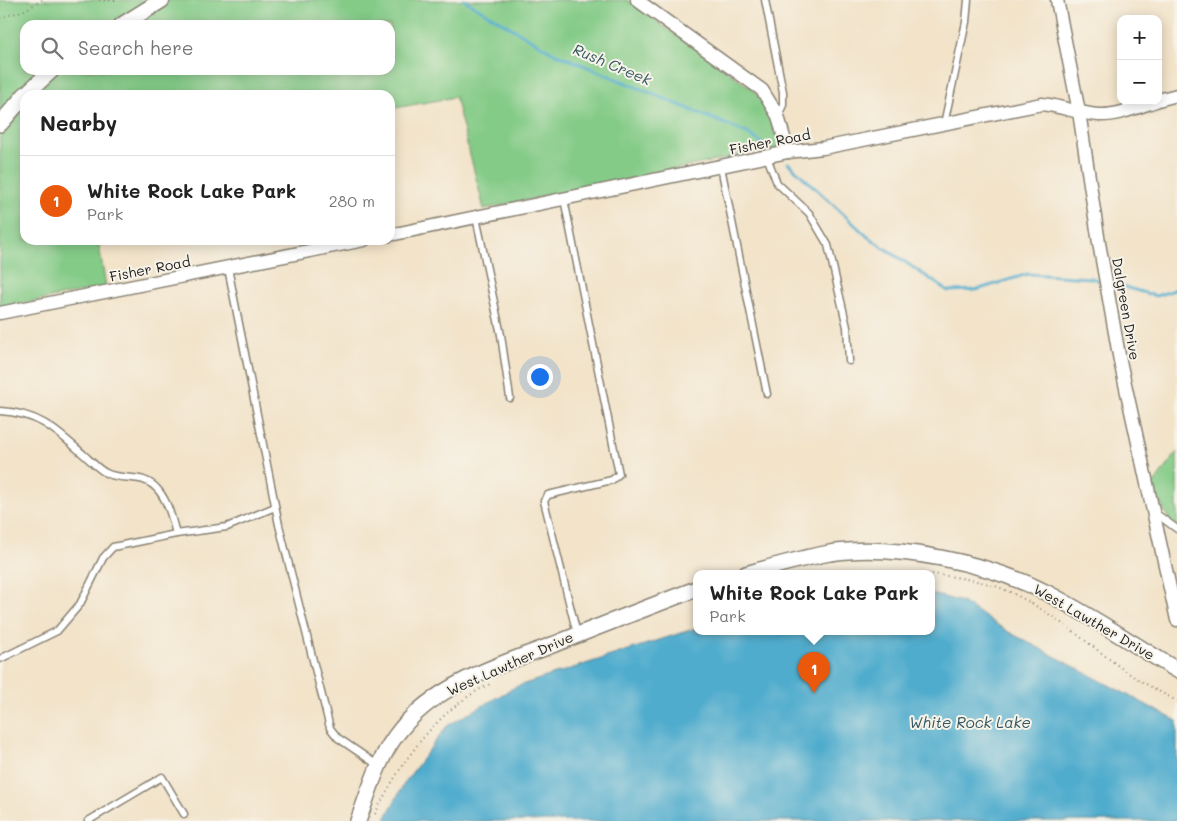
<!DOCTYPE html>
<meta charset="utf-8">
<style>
body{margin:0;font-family:Mali,sans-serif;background:#f2f2f2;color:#222}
.controls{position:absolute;right:15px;top:15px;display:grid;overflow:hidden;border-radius:10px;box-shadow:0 2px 12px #0003}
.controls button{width:45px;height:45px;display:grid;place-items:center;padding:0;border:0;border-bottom:1px solid #e0e0e0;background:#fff;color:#222;font:25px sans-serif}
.you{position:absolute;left:539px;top:376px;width:18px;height:18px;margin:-12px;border:4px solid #fff;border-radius:50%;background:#1a73e8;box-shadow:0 0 0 8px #1a73e833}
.badge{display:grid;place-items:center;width:32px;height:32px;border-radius:50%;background:#ea580c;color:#fff;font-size:16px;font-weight:700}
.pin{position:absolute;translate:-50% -41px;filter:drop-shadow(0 1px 2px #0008)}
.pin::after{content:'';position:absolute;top:26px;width:18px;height:15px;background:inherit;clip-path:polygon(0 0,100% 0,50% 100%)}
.popup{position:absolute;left:693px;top:570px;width:242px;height:65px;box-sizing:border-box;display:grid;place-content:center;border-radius:10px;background:#fff;filter:drop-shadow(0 1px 4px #0005);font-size:16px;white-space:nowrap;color:#767676}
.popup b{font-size:19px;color:#222}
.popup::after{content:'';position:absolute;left:50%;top:100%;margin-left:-10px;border:10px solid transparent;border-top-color:#fff}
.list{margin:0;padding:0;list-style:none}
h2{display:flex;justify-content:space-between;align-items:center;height:65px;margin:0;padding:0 20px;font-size:21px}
h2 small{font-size:16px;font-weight:400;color:#767676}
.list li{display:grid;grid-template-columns:32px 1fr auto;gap:15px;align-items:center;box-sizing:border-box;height:90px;padding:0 20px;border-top:1px solid #e0e0e0}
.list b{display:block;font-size:19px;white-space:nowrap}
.list p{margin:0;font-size:16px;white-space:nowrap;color:#767676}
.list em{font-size:16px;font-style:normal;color:#767676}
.icon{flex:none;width:28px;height:28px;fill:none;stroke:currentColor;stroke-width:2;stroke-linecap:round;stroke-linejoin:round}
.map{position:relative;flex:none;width:1177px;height:821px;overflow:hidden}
.search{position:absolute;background:#fff;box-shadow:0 2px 12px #0003;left:20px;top:20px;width:375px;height:55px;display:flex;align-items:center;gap:12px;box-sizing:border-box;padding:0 18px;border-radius:15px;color:#767676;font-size:19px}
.panel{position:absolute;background:#fff;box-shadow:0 2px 12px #0003;left:20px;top:90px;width:375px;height:155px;border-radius:15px}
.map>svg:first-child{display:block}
.green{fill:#84cb87;stroke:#507452;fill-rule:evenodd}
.water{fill:#4faccd;stroke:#366474}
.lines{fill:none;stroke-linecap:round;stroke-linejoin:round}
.stream{stroke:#4faccd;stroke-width:3}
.service-casing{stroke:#878072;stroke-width:9}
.minor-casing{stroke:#878072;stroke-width:15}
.tertiary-casing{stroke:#878072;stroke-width:18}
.path{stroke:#878072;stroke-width:2;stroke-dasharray:1 4;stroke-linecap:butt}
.service{stroke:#fff;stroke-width:6}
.minor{stroke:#fff;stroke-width:12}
.tertiary{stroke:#fff;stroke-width:15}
.labels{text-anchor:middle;stroke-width:4;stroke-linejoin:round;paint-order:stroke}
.street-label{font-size:14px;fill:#1c1c1c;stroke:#f7f3e8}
.water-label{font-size:15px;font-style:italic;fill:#305663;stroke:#f7f3e8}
</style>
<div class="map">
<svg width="1177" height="821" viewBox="0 0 1177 821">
<rect width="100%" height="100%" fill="#f7f3e8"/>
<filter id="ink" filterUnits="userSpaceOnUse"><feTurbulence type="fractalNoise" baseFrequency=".02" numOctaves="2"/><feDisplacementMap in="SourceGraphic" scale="10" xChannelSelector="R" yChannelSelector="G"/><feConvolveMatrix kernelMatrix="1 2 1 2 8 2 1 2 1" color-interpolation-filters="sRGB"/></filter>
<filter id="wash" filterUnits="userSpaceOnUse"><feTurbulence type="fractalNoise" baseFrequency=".0096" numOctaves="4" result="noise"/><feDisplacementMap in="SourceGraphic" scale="20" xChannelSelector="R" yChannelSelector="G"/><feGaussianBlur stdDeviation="1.12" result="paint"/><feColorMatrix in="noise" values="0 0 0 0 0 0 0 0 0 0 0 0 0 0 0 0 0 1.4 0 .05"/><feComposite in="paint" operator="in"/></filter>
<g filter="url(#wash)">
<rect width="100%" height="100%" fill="#f2e3c9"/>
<g class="green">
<path d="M0 0H627L752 89 770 111 782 147 484 209 455 97 390 109V95H25V240H98L106 287 0 308ZM25 25H390V70H25Z"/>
<polygon points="1177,452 1177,527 1170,522 1152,486"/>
</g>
<polygon class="water" points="932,594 962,602 1007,631 1177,721 1177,821 384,821 405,782 447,726 515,687 696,628 696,632 932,632"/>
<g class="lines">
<g class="stream">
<polyline points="464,0 554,53 747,133 769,148"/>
<polyline points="788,163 868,237 948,291 976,290 1028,274 1090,278 1102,281"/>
<polyline points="1110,283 1156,296 1177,289"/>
</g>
</g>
</g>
<g filter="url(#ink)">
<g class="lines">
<defs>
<g id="service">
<polyline points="765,0 783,92 783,105 778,116"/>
<polyline points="944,124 966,22 968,0"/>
<polyline points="767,157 777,183 809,213 828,245 847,327 849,361"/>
<polyline points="721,167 767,394"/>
<polyline points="564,199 619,474 612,480 548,495 544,501 577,634"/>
<polyline points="476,217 501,335 510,398"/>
<polyline points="228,268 279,525 330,728 338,738 379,766"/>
<path d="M0 411C38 413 55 429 83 454 90 460 98 469 106 473 123 482 143 471 159 491 169 504 172 519 176 534L113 547 103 558 80 604 57 631 0 659"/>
<polyline points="1154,512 1177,529"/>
<polyline points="176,534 227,527 275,507"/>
<polyline points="88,821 162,777 184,814"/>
</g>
<g id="minor">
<polyline points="637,0 762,90 778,116 788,152"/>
<polyline points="1057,0 1079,112 1099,243 1120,361 1177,620"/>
<polyline points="1158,100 1177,95"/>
<path d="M390 235 788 152 823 148 1042 104C1061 106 1080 114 1099 115 1117 116 1138 107 1156 101"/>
<polyline points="0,313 364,240"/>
</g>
<g id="tertiary">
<polyline points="122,25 162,0"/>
<polyline points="25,95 52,70"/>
<polyline points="0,124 25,95"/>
<path d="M746 574C774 566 802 558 830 553 895 543 989 563 1047 593 1092 616 1134 645 1177 670"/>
<path d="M358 821C370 789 379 755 401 729 438 683 502 664 555 644 602 625 649 607 696 589"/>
</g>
</defs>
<use href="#service" class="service-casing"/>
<use href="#minor" class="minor-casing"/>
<use href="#tertiary" class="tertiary-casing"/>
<g class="path">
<polyline points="99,0 118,0"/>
<polyline points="0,18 25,10 42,0"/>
<polyline points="803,574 828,571 930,574"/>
<path d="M932 574C955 577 981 580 1003 589 1050 609 1086 643 1127 672 1143 683 1160 692 1177 701"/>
<path d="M375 814C401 761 438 708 492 683"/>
</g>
<use href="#service" class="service"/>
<use href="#minor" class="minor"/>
<use href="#tertiary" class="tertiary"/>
</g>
</g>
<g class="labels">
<g class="street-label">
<text transform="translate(770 142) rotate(-11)" y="5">Fisher Road</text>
<text transform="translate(150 269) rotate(-11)" y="5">Fisher Road</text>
<text transform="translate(1126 309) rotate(80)" y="5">Dalgreen Drive</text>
<text transform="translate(1094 622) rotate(30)" y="5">West Lawther Drive</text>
<text transform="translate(510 664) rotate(-24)" y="5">West Lawther Drive</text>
</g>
<g class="water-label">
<text transform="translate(612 65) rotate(23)" y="5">Rush Creek</text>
<text x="970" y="728">White Rock Lake</text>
</g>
</g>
</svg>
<div class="controls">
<button>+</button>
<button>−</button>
</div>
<div class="you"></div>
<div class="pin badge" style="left:814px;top:693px">1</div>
<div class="popup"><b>White Rock Lake Park</b>Park</div>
<div class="search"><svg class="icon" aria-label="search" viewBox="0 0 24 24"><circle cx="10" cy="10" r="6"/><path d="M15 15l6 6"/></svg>Search here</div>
<section class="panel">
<h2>Nearby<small></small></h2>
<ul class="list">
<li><span class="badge">1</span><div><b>White Rock Lake Park</b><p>Park</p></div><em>280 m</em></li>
</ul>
</section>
</div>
